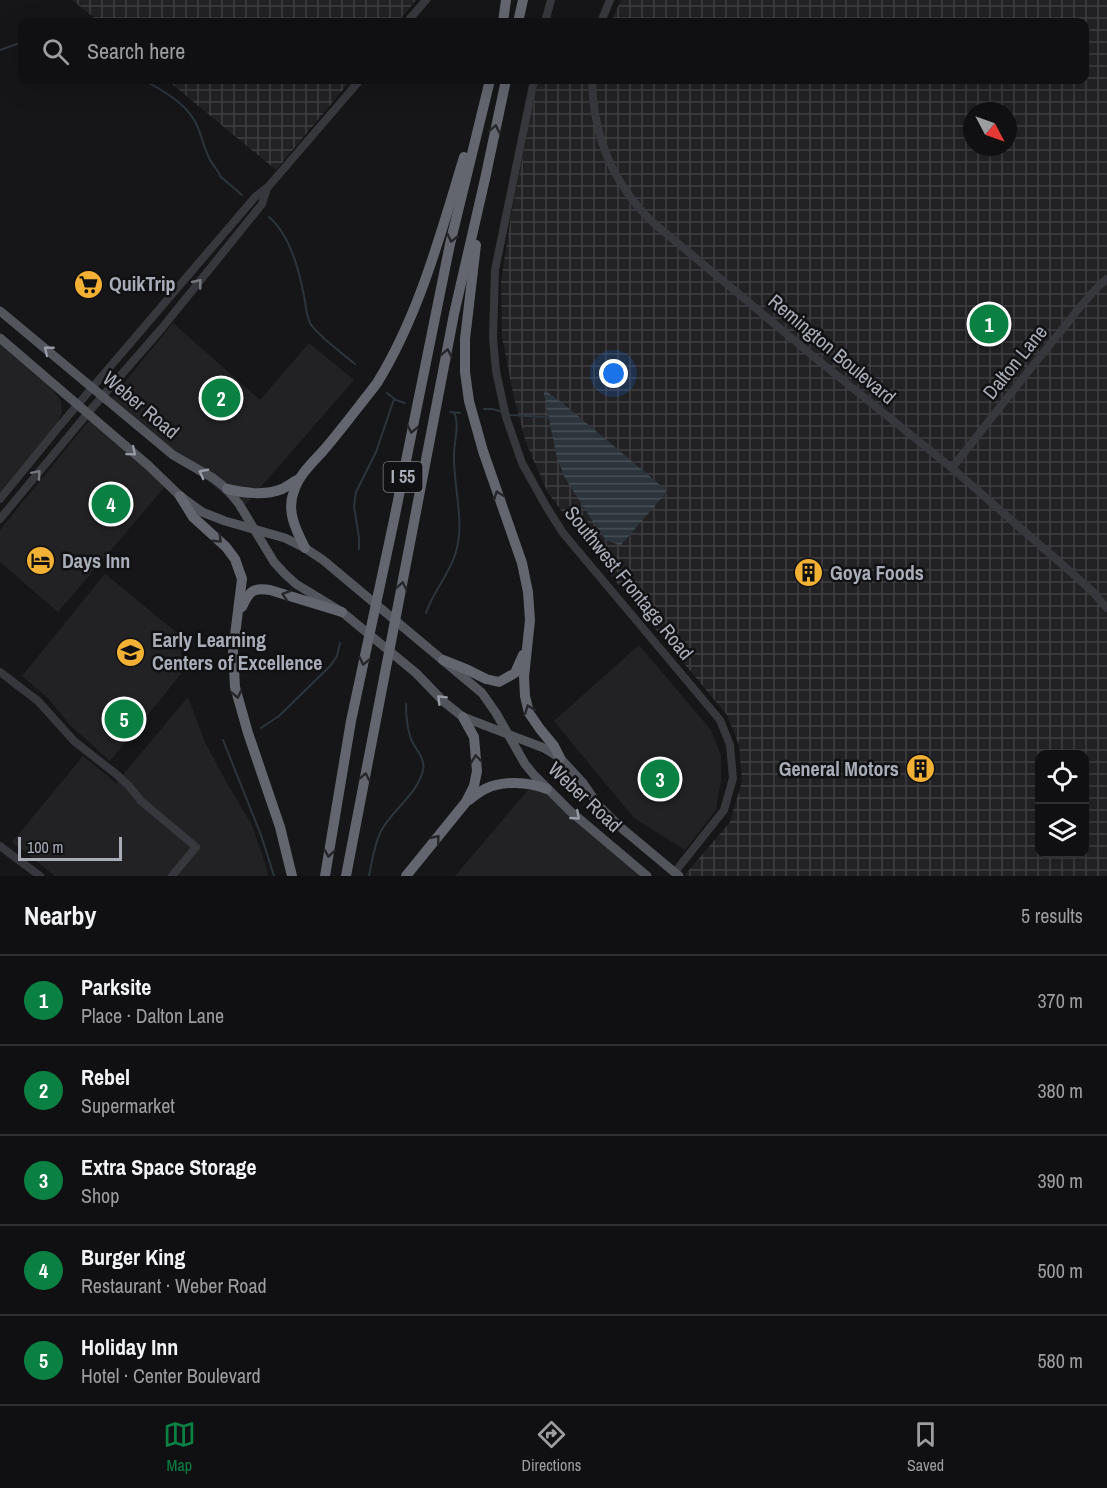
<!DOCTYPE html>
<meta charset="utf-8">
<style>
body{margin:0;font-family:"Archivo Narrow",sans-serif;background:#19191b;color:#f1f3f6}
.controls{position:absolute;right:18px;bottom:18px;display:grid;overflow:hidden;border-radius:12px;box-shadow:0 6px 24px #0002}
.controls button{width:54px;height:54px;display:grid;place-items:center;padding:0;border:0;border-bottom:2px solid #303032;background:#101012;color:#f1f3f6;font:30px sans-serif}
.compass{position:absolute;left:963px;top:102px;width:54px;height:54px;border-radius:50%;background:#101012;box-shadow:0 6px 24px #0002;rotate:131deg}
.scale{position:absolute;left:18px;bottom:15px;width:104px;box-sizing:border-box;padding-left:6px;border:3px solid #a8adb8;border-top:0;font-size:16px;line-height:21px;white-space:nowrap;color:#a8adb8;-webkit-text-stroke:4px #111113;paint-order:stroke}
.you{position:absolute;left:614px;top:374px;width:21px;height:21px;margin:-15px;border:4px solid #fff;border-radius:50%;background:#1a73e8;box-shadow:0 0 0 9px #1a73e833}
.badge{display:grid;place-items:center;width:39px;height:39px;border-radius:50%;background:#0b8043;color:#fff;font-size:20px;font-weight:700}
.pin{position:absolute;translate:-50% -50%;border:3px solid #fff;box-shadow:0 2px 6px #0006}
.list{margin:0;padding:0;list-style:none}
h2{display:flex;justify-content:space-between;align-items:center;height:78px;margin:0;padding:0 24px;font-size:26px}
h2 small{font-size:20px;font-weight:400;color:#9c9d9f}
.list li{display:grid;grid-template-columns:39px 1fr auto;gap:18px;align-items:center;box-sizing:border-box;height:90px;padding:0 24px;border-top:2px solid #303032}
.list b{display:block;font-size:22px;white-space:nowrap}
.list p{margin:0;font-size:20px;white-space:nowrap;color:#9c9d9f}
.list em{font-size:20px;font-style:normal;color:#9c9d9f}
.icon{flex:none;width:33px;height:33px;fill:none;stroke:currentColor;stroke-width:2;stroke-linecap:round;stroke-linejoin:round}
.map{position:relative;flex:none;width:1107px;height:876px;overflow:hidden}
.search{position:absolute;background:#101012;box-shadow:0 6px 24px #0002;left:18px;right:18px;top:18px;height:66px;display:flex;align-items:center;gap:15px;box-sizing:border-box;padding:0 21px;border-radius:12px;color:#9c9d9f;font-size:22px}
.sheet{height:528px;background:#101012}
nav{display:flex;justify-content:space-around;align-items:center;box-sizing:border-box;height:84px;border-top:2px solid #303032;background:#101012;font-size:16px;color:#9c9d9f}
nav a{display:grid;justify-items:center;gap:3px}
nav .on{color:#0b8043}
.map>svg:first-child{display:block}
.built{fill:#222225}
.industrial{fill:url(#industrial-grid);fill-rule:evenodd}
.water{fill:url(#water-rules)}
.lines{fill:none;stroke-linecap:round;stroke-linejoin:round}
.stream{stroke:#2c353c;stroke-width:2}
.minor{stroke:#37383d;stroke-width:8}
.major{stroke:#53555c;stroke-width:9}
.highway{stroke:#63666e;stroke-width:10}
.oneway{stroke:#26262a}
.oneway2{stroke:#757881}
.oneway3{stroke:#979ba6}
.labels{text-anchor:middle;stroke-width:5;stroke-linejoin:round;paint-order:stroke}
.shield{fill:#111113;stroke:#7b7e86;stroke-width:1.5}
.shield-label{font-size:18px;font-weight:bold;fill:#a8adb8}
.poi-label{font-size:20px;font-weight:bold;fill:#a8adb8;stroke:#111113;text-anchor:start}
.street-label{font-size:20px;fill:#a8adb8;stroke:#111113}
</style>
<div class="map">
<svg width="1107" height="876" viewBox="0 0 1107 876">
<defs>
<pattern id="industrial-grid" width="8" height="8" patternUnits="userSpaceOnUse" patternTransform="scale(1.5)"><rect width="8" height="8" fill="#222225"/><path d="M0 4h8M4 0v8" fill="none" stroke="#3f3f43"/></pattern>
<pattern id="water-rules" width="6" height="5" patternUnits="userSpaceOnUse" patternTransform="scale(1.5)"><rect width="6" height="5" fill="#2c353c"/><path d="M0 2.5h6" fill="none" stroke="#485056"/></pattern>
</defs>
<rect width="100%" height="100%" fill="#161618"/>
<g class="built">
<polygon points="173,323 260,400 309,343 354,380 241,510 193,468 110,400"/>
<polygon points="0,343 53,390 61,401 62,412 57,424 0,493"/>
<polygon points="92,417 169,482 58,612 0,562 0,530"/>
<polygon points="105,574 181,636 181,674 110,761 70,725 48,698 22,676"/>
<polygon points="639,645 711,730 721,755 721,780 716,810 685,850 634,818 554,721"/>
<polygon points="188,697 205,742 228,785 252,825 267,869 268,876 55,876 12,842 83,756 116,783"/>
<polygon points="534,783 644,876 455,876"/>
</g>
<g class="industrial">
<polygon points="72,0 416,0 398,22 99,22"/>
<path d="M621 0H1107V876H684L730 822 742 781 739 745 727 715 612 577 548 493 526 443 514 398 502 337 501 281 511 216 538 80H1084V22H611ZM972 111H1008V147H972ZM1040 754H1084V854H1040Z"/>
<polygon points="167,80 351,80 276,170"/>
</g>
<polygon class="water" points="543,389 560,401 665,489 665,494 621,545 607,541 595,525 565,478 557,458"/>
<g class="lines">
<g class="stream">
<polyline points="0,50 22,42"/>
<path d="M144 80C166 93 189 104 199 130 202 139 205 150 210 160 213 166 218 169 220 176L242 195"/>
<path d="M269 217C290 235 299 269 304 296 306 305 306 315 310 323 318 336 343 354 355 364"/>
<polyline points="387,393 396,400 405,403"/>
<polyline points="484,409 492,409 503,412"/>
<polyline points="450,412 460,413"/>
<polyline points="508,413 510,415 545,417 549,418"/>
<polyline points="359,549 359,538 354,506 356,492 376,452 394,399"/>
<path d="M426 613C433 592 448 576 455 555 466 523 453 487 454 454 454 442 460 424 454 413"/>
<polyline points="261,728 279,716 331,665 337,656 340,643"/>
<polyline points="223,740 261,835 274,876"/>
<path d="M369 876C372 861 374 845 381 831 391 811 418 794 423 770 426 757 413 748 410 736 407 726 406 715 406 704"/>
</g>
<g class="minor">
<polyline points="407,22 426,0"/>
<polyline points="545,22 551,0"/>
<polyline points="601,22 610,0"/>
<polyline points="534,80 495,270 493,338 496,371 506,417 522,463 546,506 563,533 720,720 730,745 733,778 724,810 675,872"/>
<path d="M592 80C593 122 603 160 629 195 635 204 643 212 650 220L819 361 952 468 1065 567 1092 591 1107 608"/>
<path d="M952 468C988 422 1024 376 1061 331 1074 315 1091 291 1107 279"/>
<polyline points="0,499 62,423 238,217 255,197 268,187 287,165 360,80"/>
<polyline points="0,519 87,414 162,328 262,204 267,188"/>
<polyline points="0,672 38,701 74,741 116,774 129,786 141,801 196,847 172,876"/>
<polyline points="0,846 40,876"/>
</g>
<g class="major">
<polyline points="0,311 173,455 213,478 227,489 239,504 274,562 285,574 296,584 342,612 416,673 444,702 463,717 544,748 560,758 583,783 598,805 619,826 679,876"/>
<polyline points="0,338 149,466 180,496 202,512 225,521 285,538 305,548 323,560 482,693 496,713 525,764 534,775 570,811 647,876"/>
</g>
<g class="highway">
<polyline points="503,22 506,0"/>
<polyline points="518,22 523,0"/>
<polyline points="476,245 465,339 465,372 469,401 483,451 522,563 528,592 530,620 524,677 525,696 529,713 540,729 554,746 560,758"/>
<path d="M227 489C245 493 264 496 282 489 288 486 293 482 299 479"/>
<polyline points="180,496 193,517 226,547 235,559 242,579 233,651 235,687 248,733 280,827 292,876"/>
<path d="M305 548C296 530 286 511 294 491 299 475 312 463 323 451 336 436 348 420 360 405 366 397 372 390 377 383 419 315 441 233 464 157"/>
<path d="M242 607C249 592 252 587 270 590L342 612"/>
<polyline points="443,660 468,670 486,679 499,682 515,673 523,655"/>
<path d="M469 800C474 796 479 792 485 789 503 780 528 782 547 789"/>
<polyline points="325,876 351,721 394,520 450,244 490,80"/>
<polyline points="346,876 454,314 485,179 506,80"/>
<polyline points="406,876 466,802 474,786 477,771 474,737 463,717"/>
</g>
</g>
<defs><path id="oneway-chevron" d="M-2-3.5L2.5 0L-2 3.5" fill="none" stroke-width="1.6" stroke-linecap="round" stroke-linejoin="round" transform="scale(1.5)"/></defs>
<g class="oneway">
<use href="#oneway-chevron" transform="translate(495 129) rotate(-78)"/>
<use href="#oneway-chevron" transform="translate(452 238) rotate(103)"/>
<use href="#oneway-chevron" transform="translate(447 353) rotate(-79)"/>
<use href="#oneway-chevron" transform="translate(412 429) rotate(101)"/>
<use href="#oneway-chevron" transform="translate(498 495) rotate(-110)"/>
<use href="#oneway-chevron" transform="translate(218 539) rotate(44)"/>
<use href="#oneway-chevron" transform="translate(402 586) rotate(-79)"/>
<use href="#oneway-chevron" transform="translate(286 595) rotate(-163)"/>
<use href="#oneway-chevron" transform="translate(364 661) rotate(102)"/>
<use href="#oneway-chevron" transform="translate(237 694) rotate(78)"/>
<use href="#oneway-chevron" transform="translate(529 709) rotate(-111)"/>
<use href="#oneway-chevron" transform="translate(476 759) rotate(-96)"/>
<use href="#oneway-chevron" transform="translate(365 777) rotate(-79)"/>
<use href="#oneway-chevron" transform="translate(436 839) rotate(-51)"/>
<use href="#oneway-chevron" transform="translate(329 853) rotate(99)"/>
</g>
<g class="oneway2">
<use href="#oneway-chevron" transform="translate(198 283) rotate(-51)"/>
<use href="#oneway-chevron" transform="translate(37 474) rotate(-49)"/>
</g>
<g class="oneway3">
<use href="#oneway-chevron" transform="translate(48 350) rotate(-141)"/>
<use href="#oneway-chevron" transform="translate(132 452) rotate(40)"/>
<use href="#oneway-chevron" transform="translate(203 473) rotate(-152)"/>
<use href="#oneway-chevron" transform="translate(441 699) rotate(-135)"/>
<use href="#oneway-chevron" transform="translate(576 816) rotate(41)"/>
</g>
<defs>
<symbol id="supermarket-disc" viewBox="-11 -11 22 22"><circle r="9.5" fill="#f2b134" stroke="#111113"/><path d="M-6-5.5h2.5l.6 2H6L4.5 2H-2.5L-4.4-4H-6ZM-1.5 3.2a1.3 1.3 0 1 0 .1 0ZM3 3.2a1.3 1.3 0 1 0 .1 0Z" fill="#111"/></symbol>
<symbol id="hotel-disc" viewBox="-11 -11 22 22"><circle r="9.5" fill="#f2b134" stroke="#111113"/><path d="M-6-4.5h1.5V1H6V5H4.5V3h-9V5H-6ZM-4 0a1.8 1.8 0 1 1 3.6 0ZM.5 0V-2.5h3Q6-2.5 6 0Z" fill="#111"/></symbol>
<symbol id="building-disc" viewBox="-11 -11 22 22"><circle r="9.5" fill="#f2b134" stroke="#111113"/><path d="M-4-6H4V6H1V3H-1V6H-4ZM-2.5-4.3h1.7v1.8h-1.7ZM.8-4.3h1.7v1.8H.8ZM-2.5-1h1.7V.8h-1.7ZM.8-1h1.7V.8H.8Z" fill="#111"/></symbol>
<symbol id="school-disc" viewBox="-11 -11 22 22"><circle r="9.5" fill="#f2b134" stroke="#111113"/><path d="M0-5L7-2L0 1L-7-2ZM-4 1L0 2.5L4 1V4Q0 6-4 4Z" fill="#111"/></symbol>
</defs>
<g fill-rule="evenodd">
<use href="#supermarket-disc" x="72" y="268" width="33" height="33"/>
<use href="#hotel-disc" x="24" y="544" width="33" height="33"/>
<use href="#building-disc" x="792" y="556" width="33" height="33"/>
<use href="#school-disc" x="114" y="636" width="33" height="33"/>
<use href="#building-disc" x="904" y="752" width="33" height="33"/>
</g>
<g class="labels">
<rect class="shield" x="383.5" y="462" width="39" height="30" rx="4.5"/>
<g class="shield-label">
<text x="403" y="483">I 55</text>
</g>
<g class="poi-label">
<text x="109" y="291">QuikTrip</text>
<text x="62" y="568">Days Inn</text>
<text x="830" y="580">Goya Foods</text>
<text x="152" y="647">Early Learning<tspan x="152" dy="23">Centers of Excellence</tspan></text>
<text x="899" y="776" text-anchor="end">General Motors</text>
</g>
<g class="street-label">
<text transform="translate(832 349) rotate(40)" y="7">Remington Boulevard</text>
<text transform="translate(1015 362) rotate(-51)" y="7">Dalton Lane</text>
<text transform="translate(141 405) rotate(40)" y="7">Weber Road</text>
<text transform="translate(629 583) rotate(51)" y="7">Southwest Frontage Road</text>
<text transform="translate(585 797) rotate(43)" y="7">Weber Road</text>
</g>
</g>
</svg>
<div class="controls">
<button><svg class="icon" aria-label="locate" viewBox="0 0 24 24"><circle cx="12" cy="12" r="6"/><path d="M12 2v4M12 18v4M2 12h4M18 12h4"/></svg></button>
<button><svg class="icon" aria-label="layers" viewBox="0 0 24 24"><path d="M12 4l9 5-9 5-9-5zM3 14l9 5 9-5"/></svg></button>
</div>
<svg class="compass" viewBox="-18 -18 36 36"><path d="M0-13l5 13h-10z" fill="#e53935"/><path d="M0 13l5-13h-10z" fill="#9c9d9f"/></svg>
<div class="scale">100 m</div>
<div class="you"></div>
<div class="pin badge" style="left:989px;top:324px">1</div>
<div class="pin badge" style="left:221px;top:398px">2</div>
<div class="pin badge" style="left:660px;top:779px">3</div>
<div class="pin badge" style="left:111px;top:504px">4</div>
<div class="pin badge" style="left:124px;top:719px">5</div>
<div class="search"><svg class="icon" aria-label="search" viewBox="0 0 24 24"><circle cx="10" cy="10" r="6"/><path d="M15 15l6 6"/></svg>Search here</div>
</div>
<section class="sheet">
<h2>Nearby<small>5 results</small></h2>
<ul class="list">
<li><span class="badge">1</span><div><b>Parksite</b><p>Place · Dalton Lane</p></div><em>370 m</em></li>
<li><span class="badge">2</span><div><b>Rebel</b><p>Supermarket</p></div><em>380 m</em></li>
<li><span class="badge">3</span><div><b>Extra Space Storage</b><p>Shop</p></div><em>390 m</em></li>
<li><span class="badge">4</span><div><b>Burger King</b><p>Restaurant · Weber Road</p></div><em>500 m</em></li>
<li><span class="badge">5</span><div><b>Holiday Inn</b><p>Hotel · Center Boulevard</p></div><em>580 m</em></li>
</ul>
</section>
<nav>
<a class="on"><svg class="icon" aria-label="map" viewBox="0 0 24 24"><path d="M3 6l6-2 6 2 6-2v14l-6 2-6-2-6 2zM9 4v14M15 6v14"/></svg>Map</a>
<a><svg class="icon" aria-label="directions" viewBox="0 0 24 24"><path d="M12 3l9 9-9 9-9-9zM9 14v-3h6M13 9l2 2-2 2"/></svg>Directions</a>
<a><svg class="icon" aria-label="saved" viewBox="0 0 24 24"><path d="M7 4h10v16l-5-4-5 4z"/></svg>Saved</a>
</nav>
